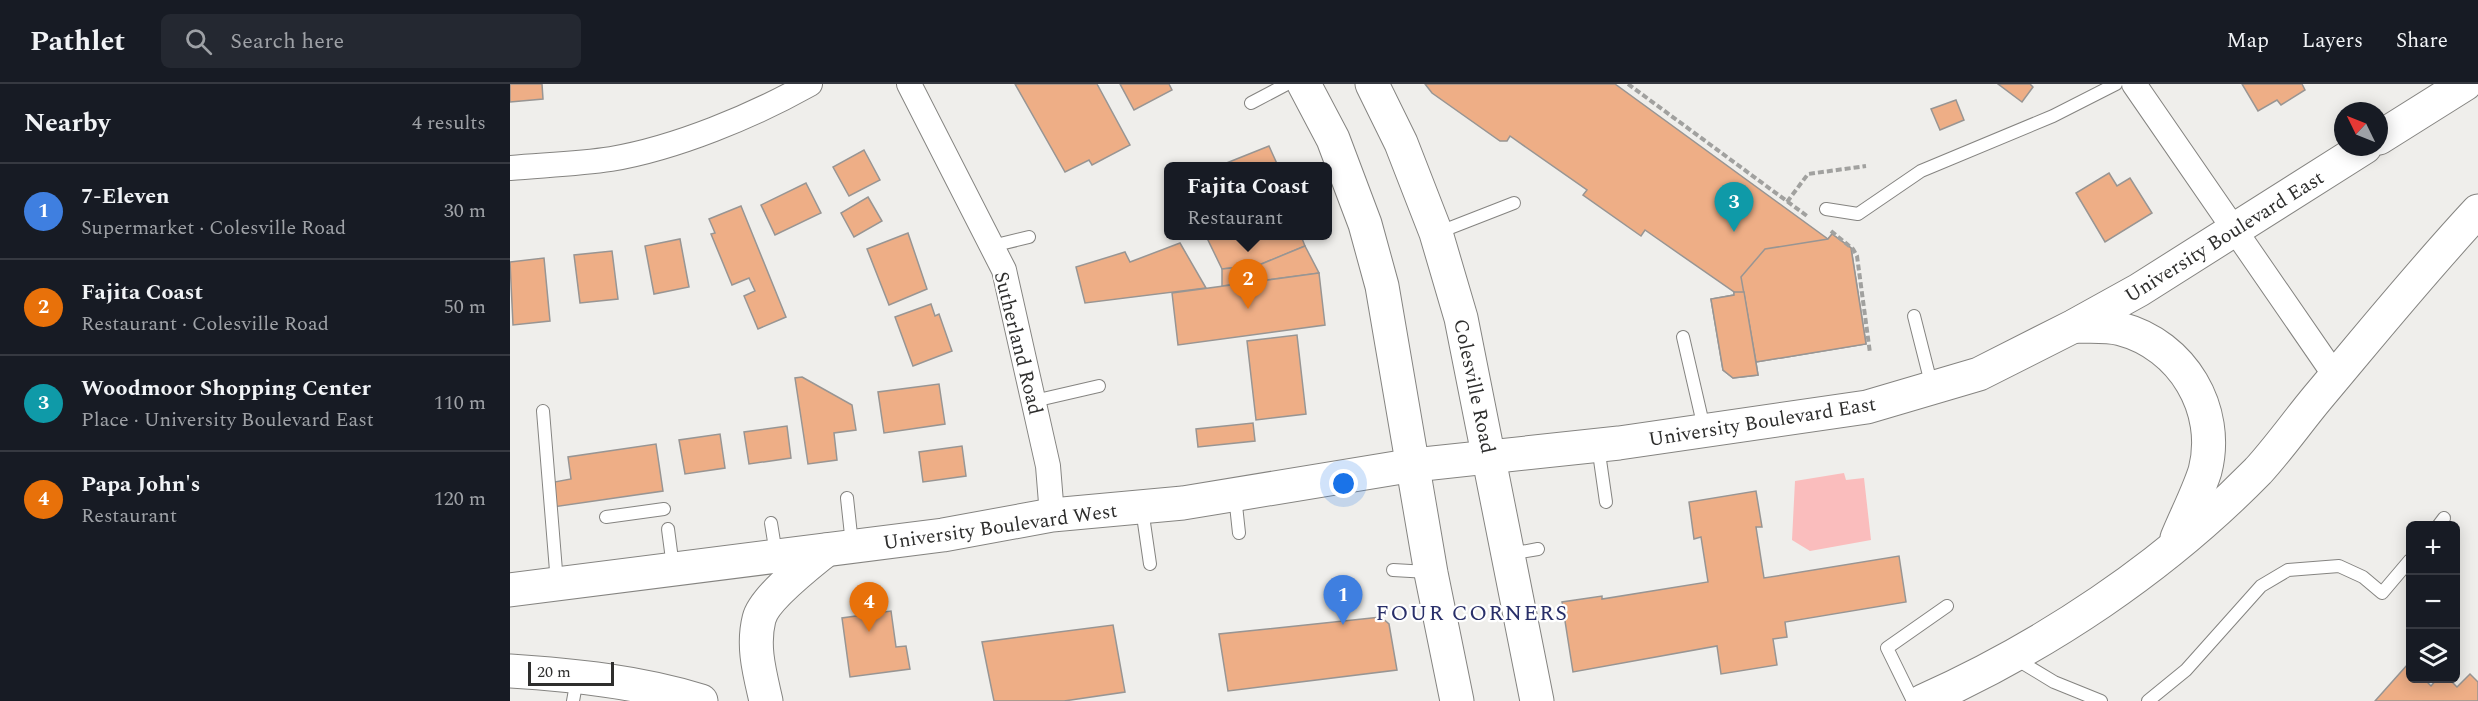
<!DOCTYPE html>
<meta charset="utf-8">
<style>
body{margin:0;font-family:Spectral,serif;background:#242831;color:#f1f3f6}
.controls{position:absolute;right:18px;bottom:18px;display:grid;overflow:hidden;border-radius:9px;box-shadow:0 3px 15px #0003}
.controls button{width:54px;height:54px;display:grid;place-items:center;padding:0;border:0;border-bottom:2px solid #363941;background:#171b24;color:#f1f3f6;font:30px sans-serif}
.compass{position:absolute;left:1824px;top:18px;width:54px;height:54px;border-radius:50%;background:#171b24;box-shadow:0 3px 15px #0003;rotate:313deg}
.scale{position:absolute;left:18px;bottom:15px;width:86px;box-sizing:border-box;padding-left:6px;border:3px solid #2e2e2d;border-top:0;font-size:16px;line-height:21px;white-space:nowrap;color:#2e2e2d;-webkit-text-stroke:4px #fff;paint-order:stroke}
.you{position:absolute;left:834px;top:400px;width:21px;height:21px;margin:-15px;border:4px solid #fff;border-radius:50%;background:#1a73e8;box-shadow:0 0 0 9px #1a73e833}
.badge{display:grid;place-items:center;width:39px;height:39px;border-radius:50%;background:#ea580c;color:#fff;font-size:20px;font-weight:700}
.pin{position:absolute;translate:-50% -50px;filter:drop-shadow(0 2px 3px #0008)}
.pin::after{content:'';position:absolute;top:32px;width:21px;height:18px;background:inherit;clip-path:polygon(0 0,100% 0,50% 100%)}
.popup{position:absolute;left:654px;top:78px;width:168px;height:78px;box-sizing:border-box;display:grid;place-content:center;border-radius:9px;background:#171b24;filter:drop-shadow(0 2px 4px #0005);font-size:20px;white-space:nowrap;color:#9ea1a6}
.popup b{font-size:22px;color:#f1f3f6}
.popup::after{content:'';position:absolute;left:50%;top:100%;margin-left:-12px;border:12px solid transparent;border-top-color:#171b24}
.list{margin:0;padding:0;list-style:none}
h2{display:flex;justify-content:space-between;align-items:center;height:78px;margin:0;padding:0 24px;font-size:26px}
h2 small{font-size:20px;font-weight:400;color:#9ea1a6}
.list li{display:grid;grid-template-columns:39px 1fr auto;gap:18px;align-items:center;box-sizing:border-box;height:96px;padding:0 24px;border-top:2px solid #363941}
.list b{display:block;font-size:22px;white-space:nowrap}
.list p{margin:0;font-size:20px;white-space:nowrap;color:#9ea1a6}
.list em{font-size:20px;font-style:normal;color:#9ea1a6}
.icon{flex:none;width:33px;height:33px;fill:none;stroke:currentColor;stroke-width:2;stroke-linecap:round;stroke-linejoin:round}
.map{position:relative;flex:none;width:1968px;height:617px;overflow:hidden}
header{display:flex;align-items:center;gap:36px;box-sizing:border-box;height:84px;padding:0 30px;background:#171b24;border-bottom:2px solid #363941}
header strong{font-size:28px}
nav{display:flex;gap:33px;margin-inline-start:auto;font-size:21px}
.search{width:420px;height:54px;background:#242831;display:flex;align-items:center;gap:15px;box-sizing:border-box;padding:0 21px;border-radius:9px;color:#9ea1a6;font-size:22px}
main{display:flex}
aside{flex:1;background:#171b24}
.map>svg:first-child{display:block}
.green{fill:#fabdbd}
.building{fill:#eeae86;stroke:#989593;stroke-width:1.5}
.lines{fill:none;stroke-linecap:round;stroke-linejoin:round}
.lane-casing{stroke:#858481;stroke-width:14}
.street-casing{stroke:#858481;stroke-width:26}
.primary-casing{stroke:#858481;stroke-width:35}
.highway-casing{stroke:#858481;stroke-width:35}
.path{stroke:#a1a19f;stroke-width:4;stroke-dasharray:6 3;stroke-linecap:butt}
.lane{stroke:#fff;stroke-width:12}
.street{stroke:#fff;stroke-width:24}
.primary{stroke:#fff;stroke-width:33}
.highway{stroke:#fff;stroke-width:33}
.labels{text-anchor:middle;stroke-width:4.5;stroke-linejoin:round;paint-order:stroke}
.street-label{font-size:20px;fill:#2e2e2d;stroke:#fff}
.quarter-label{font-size:22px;letter-spacing:1.5px;fill:#292f69;stroke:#fff}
</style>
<header>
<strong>Pathlet</strong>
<div class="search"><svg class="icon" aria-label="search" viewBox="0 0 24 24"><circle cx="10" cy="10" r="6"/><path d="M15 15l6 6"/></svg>Search here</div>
<nav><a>Map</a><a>Layers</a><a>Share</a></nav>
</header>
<main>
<aside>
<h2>Nearby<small>4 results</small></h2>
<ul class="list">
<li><span class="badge" style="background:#3f7fe0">1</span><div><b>7-Eleven</b><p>Supermarket · Colesville Road</p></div><em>30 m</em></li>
<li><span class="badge" style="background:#e8710a">2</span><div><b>Fajita Coast</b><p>Restaurant · Colesville Road</p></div><em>50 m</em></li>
<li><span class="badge" style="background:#0f9aa8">3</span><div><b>Woodmoor Shopping Center</b><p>Place · University Boulevard East</p></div><em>110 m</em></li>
<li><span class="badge" style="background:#e8710a">4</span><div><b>Papa John's</b><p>Restaurant</p></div><em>120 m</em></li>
</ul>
</aside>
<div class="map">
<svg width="1968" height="617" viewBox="0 0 1968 617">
<rect width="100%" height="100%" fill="#efeeeb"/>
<polygon class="green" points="1334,389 1336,396 1354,394 1361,456 1300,467 1282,456 1285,397"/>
<g class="building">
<polygon points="0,0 32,0 33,15 0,18"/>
<polygon points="505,0 587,0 620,61 582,81 579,76 555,88"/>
<polygon points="610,0 659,0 662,6 624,26"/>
<polygon points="915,0 1105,0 1318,155 1322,150 1341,164 1356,260 1246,278 1248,291 1223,294 1213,286 1201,215 1224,211 1224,208 1135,146 1131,152 1073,111 1077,106 1000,52 997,57 990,57 922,9"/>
<polygon points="1488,0 1520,0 1523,3 1512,18"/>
<polygon points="1732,0 1792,0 1795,6 1771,21 1767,16 1748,27"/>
<polygon points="1446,16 1454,36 1430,46 1421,25"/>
<polygon points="759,62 768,82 709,82"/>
<polygon points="354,66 370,96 339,112 323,83"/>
<polygon points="1599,89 1607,102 1620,94 1642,129 1595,158 1566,109"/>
<polygon points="296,99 311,129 265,151 251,121"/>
<polygon points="358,113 372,137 344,153 331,129"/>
<polygon points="231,122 276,233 248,245 234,212 245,207 239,194 222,201 201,150 205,149 199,135"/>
<polygon points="398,149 417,205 379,221 357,165"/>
<polygon points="1322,150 1341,164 1356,260 1246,278 1231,193 1255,165 1318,155"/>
<polygon points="696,152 791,152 795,162 749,181 712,185"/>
<polygon points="170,155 179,203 144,210 135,162"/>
<polygon points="670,159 696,204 575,219 566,183 615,168 620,178"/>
<polygon points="795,162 809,189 712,202 712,185 749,181"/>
<polygon points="102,167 108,215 70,219 64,171"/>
<polygon points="34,174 40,237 3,241 0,178"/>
<polygon points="809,189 815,241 668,261 662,209"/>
<polygon points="1224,208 1234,208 1248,291 1223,294 1213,286 1201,215 1224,211"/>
<polygon points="421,220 425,232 429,230 442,267 403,282 385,233"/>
<polygon points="787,251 796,330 746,336 737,257"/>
<polygon points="292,293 342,321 346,346 324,349 327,376 298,380 285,294"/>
<polygon points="429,300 435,340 374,349 368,308"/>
<polygon points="743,339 745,357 688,363 686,345"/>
<polygon points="277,342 281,374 239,380 234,348"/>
<polygon points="210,350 215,384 175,390 169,356"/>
<polygon points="146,360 153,407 43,423 39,399 61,395 58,373"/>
<polygon points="452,362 456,392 413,398 409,368"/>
<polygon points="1246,407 1252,443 1246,443 1254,494 1389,472 1396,518 1275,538 1277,553 1263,555 1267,581 1211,590 1207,562 1063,588 1052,518 1092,512 1092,515 1198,498 1191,453 1184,455 1179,418"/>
<polygon points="381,527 386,563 396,562 400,585 340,593 332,534"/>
<polygon points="871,533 879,540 887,586 718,607 709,550"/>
<polygon points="603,541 615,608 554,617 484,617 472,558"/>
<polygon points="1898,580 1900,583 1900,594 1913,594 1921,602 1928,594 1938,594 1947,603 1960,590 1968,598 1968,617 1865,617"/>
</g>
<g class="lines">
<defs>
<g id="lane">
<polyline points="741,19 777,0"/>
<polyline points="1316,125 1348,130 1411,87 1543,32 1606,0"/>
<polyline points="927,149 1004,119"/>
<polyline points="482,162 519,153"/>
<polyline points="1404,232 1422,303"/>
<polyline points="1173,253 1194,344"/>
<polyline points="524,317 589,302"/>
<polyline points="33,327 47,499"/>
<polyline points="1088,362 1096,418"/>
<polyline points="725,412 729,449"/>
<polyline points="337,414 342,460"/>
<polyline points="632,425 640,480"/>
<polyline points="96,433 154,425"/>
<polyline points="261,439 266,470"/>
<polyline points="1928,442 1934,434"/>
<polyline points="158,445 163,483"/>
<polyline points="1000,470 1028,465"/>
<polyline points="883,486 918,488"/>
<polyline points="1506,575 1544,598 1591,617"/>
<polyline points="63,617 67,595"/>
<polyline points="1403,617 1377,564 1437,522"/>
<polyline points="1638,617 1676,586 1751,502 1778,486 1829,482 1853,493 1872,509 1900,476"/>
</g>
<g id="street">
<polyline points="399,0 494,186 538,382 542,431"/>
<polyline points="1624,0 1826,293"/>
<path d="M0 84C34 81 68 80 101 75 166 64 243 32 300 0"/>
</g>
<g id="primary">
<polyline points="1869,54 1955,0"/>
<path d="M1565 242C1580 243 1597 241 1611 245 1672 261 1711 325 1695 387 1688 409 1676 432 1667 454"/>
<polyline points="0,506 433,451 542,431 673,419 904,381 1109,359 1357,323 1469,290 1564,242 1629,206 1855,63"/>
<path d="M0 587C63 591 130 598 191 617"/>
<path d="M256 617C250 590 242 563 249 535 254 514 299 480 316 466"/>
<path d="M1413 617C1536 562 1653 484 1748 387 1769 364 1788 337 1808 313 1861 250 1912 187 1968 127"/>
</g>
<g id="highway">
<polyline points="794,0 823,55 855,140 872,202 921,489 947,617"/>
<polyline points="862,0 891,59 926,149 951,234 1027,617"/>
</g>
</defs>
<use href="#lane" class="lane-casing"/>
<use href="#street" class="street-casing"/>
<use href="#primary" class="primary-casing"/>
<use href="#highway" class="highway-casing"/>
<g class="path">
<polyline points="1118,0 1297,132"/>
<polyline points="1277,118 1298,90 1356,82"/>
<polyline points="1321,147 1343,165 1347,172 1360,269"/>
</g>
<use href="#lane" class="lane"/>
<use href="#street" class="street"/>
<use href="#primary" class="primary"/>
<use href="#highway" class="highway"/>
</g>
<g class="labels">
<g class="street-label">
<text transform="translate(1714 152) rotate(-32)" y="7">University Boulevard East</text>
<text transform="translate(509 259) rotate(76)" y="7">Sutherland Road</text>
<text transform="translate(965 302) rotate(78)" y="7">Colesville Road</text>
<text transform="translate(1252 337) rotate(-9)" y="7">University Boulevard East</text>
<text transform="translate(490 442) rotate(-8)" y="7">University Boulevard West</text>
</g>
<g class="quarter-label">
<text x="962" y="536">FOUR CORNERS</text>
</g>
</g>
</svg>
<div class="controls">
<button>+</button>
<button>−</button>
<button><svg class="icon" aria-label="layers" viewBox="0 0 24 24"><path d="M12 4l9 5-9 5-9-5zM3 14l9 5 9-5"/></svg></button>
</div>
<svg class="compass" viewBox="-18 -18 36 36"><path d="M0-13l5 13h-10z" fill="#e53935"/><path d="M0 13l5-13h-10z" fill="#9ea1a6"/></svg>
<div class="scale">20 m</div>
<div class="you"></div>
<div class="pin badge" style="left:833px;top:541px;background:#3f7fe0">1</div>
<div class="pin badge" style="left:738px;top:225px;background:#e8710a">2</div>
<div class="popup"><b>Fajita Coast</b>Restaurant</div>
<div class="pin badge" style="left:1224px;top:148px;background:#0f9aa8">3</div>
<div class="pin badge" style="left:359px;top:548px;background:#e8710a">4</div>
</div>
</main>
